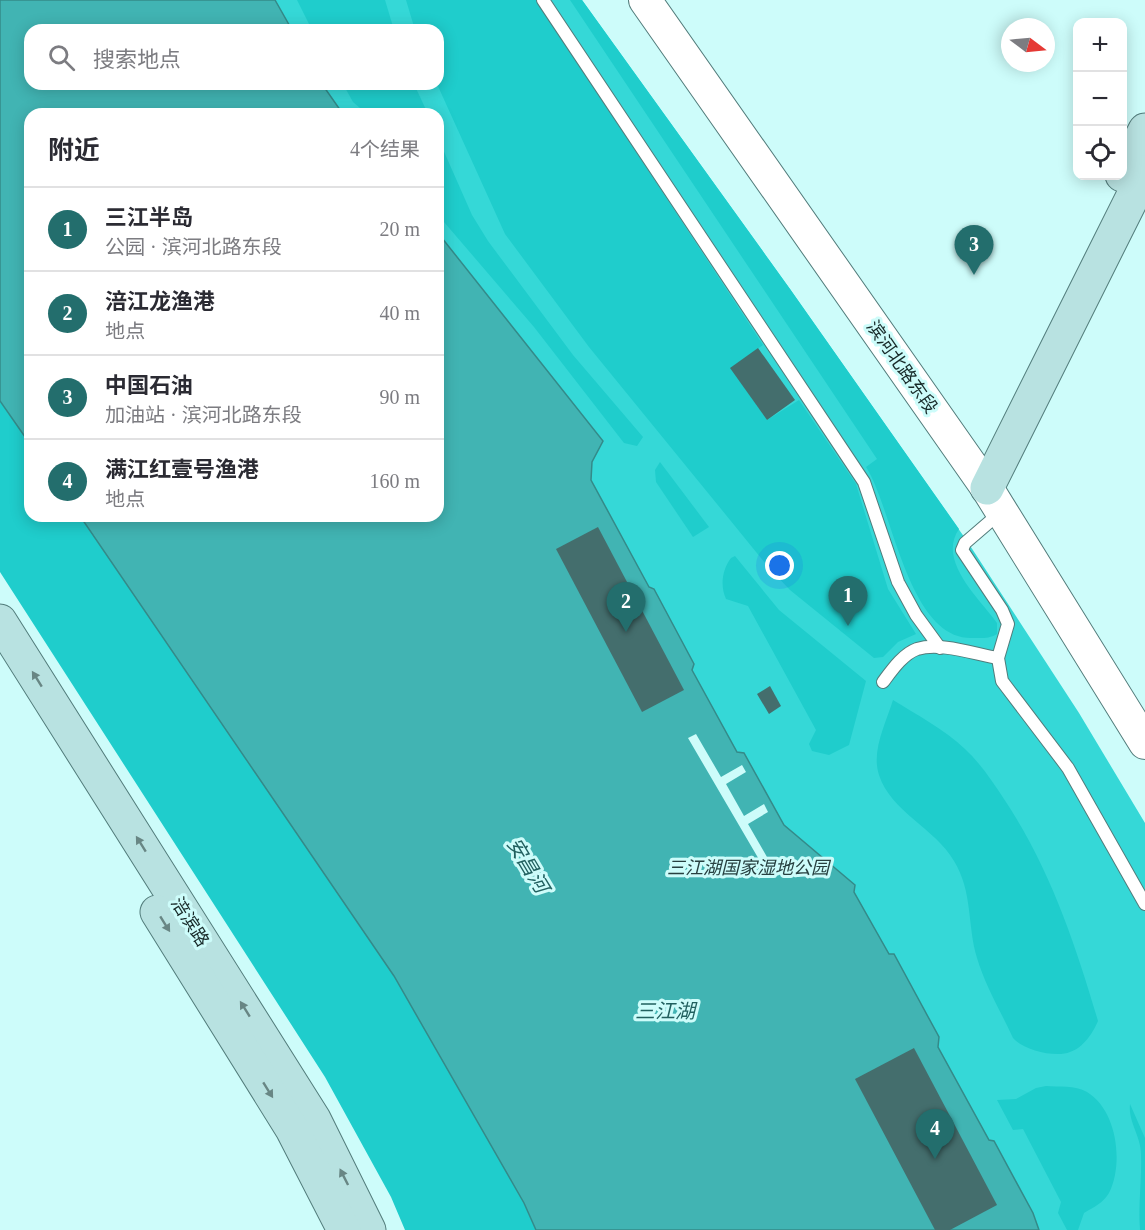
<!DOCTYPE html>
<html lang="zh">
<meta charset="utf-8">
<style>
body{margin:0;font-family:"Times New Roman","Noto Sans SC",serif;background:#f2f2f3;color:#2b2b33}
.controls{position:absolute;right:18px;top:18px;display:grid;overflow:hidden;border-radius:12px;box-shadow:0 3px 15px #0003}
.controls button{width:54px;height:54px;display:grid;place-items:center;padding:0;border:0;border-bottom:2px solid #e1e1e2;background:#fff;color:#2b2b33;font:30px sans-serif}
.compass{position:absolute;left:1001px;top:18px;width:54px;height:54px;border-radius:50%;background:#fff;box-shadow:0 3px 15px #0003;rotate:106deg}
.you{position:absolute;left:780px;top:566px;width:21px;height:21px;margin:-15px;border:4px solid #fff;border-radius:50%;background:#1a73e8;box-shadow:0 0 0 9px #1a73e833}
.badge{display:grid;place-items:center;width:39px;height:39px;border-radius:50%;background:#236e6d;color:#fff;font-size:20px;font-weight:700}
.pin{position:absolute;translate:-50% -50px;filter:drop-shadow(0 2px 3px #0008)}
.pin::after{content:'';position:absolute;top:32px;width:21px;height:18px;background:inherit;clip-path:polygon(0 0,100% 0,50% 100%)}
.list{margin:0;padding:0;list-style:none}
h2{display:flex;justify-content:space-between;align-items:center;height:78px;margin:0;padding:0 24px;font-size:26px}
h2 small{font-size:20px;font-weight:400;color:#7c7c81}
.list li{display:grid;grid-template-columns:39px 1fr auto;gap:18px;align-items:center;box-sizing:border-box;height:84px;padding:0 24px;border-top:2px solid #e1e1e2}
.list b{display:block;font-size:22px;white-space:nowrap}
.list p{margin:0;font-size:20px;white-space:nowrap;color:#7c7c81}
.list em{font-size:20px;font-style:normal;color:#7c7c81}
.icon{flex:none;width:33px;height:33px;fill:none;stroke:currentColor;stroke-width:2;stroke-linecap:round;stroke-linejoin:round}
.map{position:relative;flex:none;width:1145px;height:1230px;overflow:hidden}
.search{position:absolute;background:#fff;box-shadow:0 3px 15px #0003;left:24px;top:24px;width:420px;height:66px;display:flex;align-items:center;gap:15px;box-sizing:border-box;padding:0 21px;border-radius:18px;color:#7c7c81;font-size:22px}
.panel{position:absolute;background:#fff;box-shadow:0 3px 15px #0003;left:24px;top:108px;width:420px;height:414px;border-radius:18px}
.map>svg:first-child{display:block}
.green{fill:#35d8d7;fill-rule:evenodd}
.forest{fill:#1fcdcc}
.water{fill:#41b4b3;stroke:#348a89;stroke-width:1.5}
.pier{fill:#cdfcfa}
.building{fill:#446e6d}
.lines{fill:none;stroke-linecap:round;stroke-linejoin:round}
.service-casing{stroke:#527c7b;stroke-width:14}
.tertiary-casing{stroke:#527c7b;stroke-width:34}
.secondary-casing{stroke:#527c7b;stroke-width:35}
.service{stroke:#fff;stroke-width:12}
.tertiary{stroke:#fff;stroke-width:32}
.secondary{stroke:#b8e2e1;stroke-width:33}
.oneway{fill:#688684}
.labels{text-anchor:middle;stroke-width:6;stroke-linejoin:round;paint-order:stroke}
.street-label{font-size:18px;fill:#172928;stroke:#cdfcfa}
.park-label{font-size:18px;font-style:italic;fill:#274040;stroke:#cdfcfa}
.water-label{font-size:20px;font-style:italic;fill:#21605f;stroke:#cdfcfa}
</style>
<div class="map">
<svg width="1145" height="1230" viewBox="0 0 1145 1230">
<rect width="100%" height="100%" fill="#cdfcfa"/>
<path class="green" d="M0 0H582L790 289 967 541 1079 713 1145 823V1230H536L524 1203 80 516H438V114H30V444L0 401ZM30 30H438V84H30Z"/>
<g class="forest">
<polygon points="297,0 385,0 394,30 312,30"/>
<polygon points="406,0 536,0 763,345 731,368 767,420 799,400 856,484 888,589 916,634 898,642 883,657 874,658 790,590 770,569 589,347 505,234 437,84 438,30 415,30"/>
<path d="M570 0H582L790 289 959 529C937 561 979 598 997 623V634C989 639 981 638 971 638 908 638 893 509 866 467L877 459Z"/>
<polygon points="343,84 414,84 428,114 367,114 353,102"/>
<polygon points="438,138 472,215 488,241 573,355 643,437 637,446 624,443 534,327 438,215"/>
<polygon points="0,401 30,444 30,516 80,516 394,976 524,1203 536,1230 405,1230 391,1197 325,1077 0,572"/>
<polygon points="660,462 709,527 693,537 656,482 655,470"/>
<path d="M735 556 779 610 866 681 849 745 829 755 812 751 809 744 816 730 748 606 726 599C720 586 722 570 731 558Z"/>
<path d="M893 700C917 715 944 729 965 749 981 764 992 781 1004 799 1050 868 1075 943 1098 1021 1093 1033 1083 1048 1070 1052 1056 1058 1023 1050 1013 1038 1001 1012 985 985 977 958 967 925 973 892 954 861 935 828 891 812 879 775 871 751 886 723 893 700Z"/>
<path d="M1046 1086C1058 1087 1075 1085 1087 1092 1117 1110 1124 1163 1109 1193 1103 1203 1094 1207 1084 1213L1078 1230H1067L1058 1213 1061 1202 1023 1129 1013 1130 997 1100 1016 1099 1036 1088Z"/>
<path d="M1130 1104 1145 1138V1230H1140C1138 1204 1142 1179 1141 1154 1141 1136 1128 1122 1130 1104Z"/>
</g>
<g class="water">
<polygon points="0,0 275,0 292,30 30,30 30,84 322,84 343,114 30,114 30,444 0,401"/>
<polygon points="438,233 603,441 592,462 591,480 649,587 654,589 694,664 692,670 737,752 744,753 784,825 855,885 854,892 889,954 894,954 939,1037 938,1047 989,1140 994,1141 1033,1213 1039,1230 536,1230 524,1203 394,976 80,516 438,516"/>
</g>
<polygon class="pier" points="696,734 721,777 742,765 746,772 726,784 744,816 764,804 768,812 748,824 771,864 764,868 688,738"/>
<g class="building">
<polygon points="758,348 795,400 767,420 730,368"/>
<polygon points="598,527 684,690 642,712 556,549"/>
<polygon points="770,686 781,706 769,714 757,694"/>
<polygon points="914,1048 997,1205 950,1230 935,1230 855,1079"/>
</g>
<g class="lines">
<defs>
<g id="service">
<polyline points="543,0 864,482 898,582 916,615 940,648"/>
<polyline points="1001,512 965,543 962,550 1002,610 1008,624 998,658 1002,681 1068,768 1145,904"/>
<path d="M883 682C892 670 903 654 917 649 941 642 974 654 998 658"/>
</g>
<polyline id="tertiary" points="645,0 987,488 1145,743"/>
<g id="secondary">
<polyline points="1122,175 1145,130"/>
<polyline points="987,488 1145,172"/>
<polyline points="0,621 314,1119 369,1230"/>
<polyline points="157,912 292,1129 344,1230"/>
</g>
</defs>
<use href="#service" class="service-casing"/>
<use href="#tertiary" class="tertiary-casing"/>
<use href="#secondary" class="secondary-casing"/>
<use href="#service" class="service"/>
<use href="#tertiary" class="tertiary"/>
<use href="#secondary" class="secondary"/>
</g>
<defs><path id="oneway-solid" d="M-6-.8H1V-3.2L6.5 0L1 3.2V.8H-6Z" transform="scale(1.5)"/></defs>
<g class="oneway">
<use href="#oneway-solid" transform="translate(37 679) rotate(-122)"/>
<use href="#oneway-solid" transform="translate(141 844) rotate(-122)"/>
<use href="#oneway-solid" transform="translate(165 924) rotate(58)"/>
<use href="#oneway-solid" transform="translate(245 1009) rotate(-122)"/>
<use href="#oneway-solid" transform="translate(268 1090) rotate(58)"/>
<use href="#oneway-solid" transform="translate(344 1177) rotate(-117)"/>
</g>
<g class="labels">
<g class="street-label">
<text transform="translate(902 367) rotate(55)" y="6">滨河北路东段</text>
<text transform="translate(190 922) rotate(58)" y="6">涪滨路</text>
</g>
<g class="park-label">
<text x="748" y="874">三江湖国家湿地公园</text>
</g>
<g class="water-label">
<text transform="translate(528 865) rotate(59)" y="7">安昌河</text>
<text x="665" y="1018">三江湖</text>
</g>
</g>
</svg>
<div class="controls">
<button>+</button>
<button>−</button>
<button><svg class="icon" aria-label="locate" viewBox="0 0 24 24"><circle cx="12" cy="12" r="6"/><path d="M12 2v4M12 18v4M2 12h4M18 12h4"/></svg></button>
</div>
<svg class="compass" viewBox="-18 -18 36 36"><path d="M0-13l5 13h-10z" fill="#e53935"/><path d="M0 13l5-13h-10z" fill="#7c7c81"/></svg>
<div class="you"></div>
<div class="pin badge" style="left:848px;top:626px">1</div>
<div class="pin badge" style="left:626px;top:632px">2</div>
<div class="pin badge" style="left:974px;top:275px">3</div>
<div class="pin badge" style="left:935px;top:1159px">4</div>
<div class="search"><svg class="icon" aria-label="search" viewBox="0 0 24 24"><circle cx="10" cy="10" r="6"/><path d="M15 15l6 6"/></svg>搜索地点</div>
<section class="panel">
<h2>附近<small>4个结果</small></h2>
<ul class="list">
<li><span class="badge">1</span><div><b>三江半岛</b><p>公园 · 滨河北路东段</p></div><em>20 m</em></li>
<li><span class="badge">2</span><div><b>涪江龙渔港</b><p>地点</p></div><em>40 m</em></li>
<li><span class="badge">3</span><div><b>中国石油</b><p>加油站 · 滨河北路东段</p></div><em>90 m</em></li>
<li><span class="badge">4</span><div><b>满江红壹号渔港</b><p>地点</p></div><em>160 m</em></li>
</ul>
</section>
</div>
